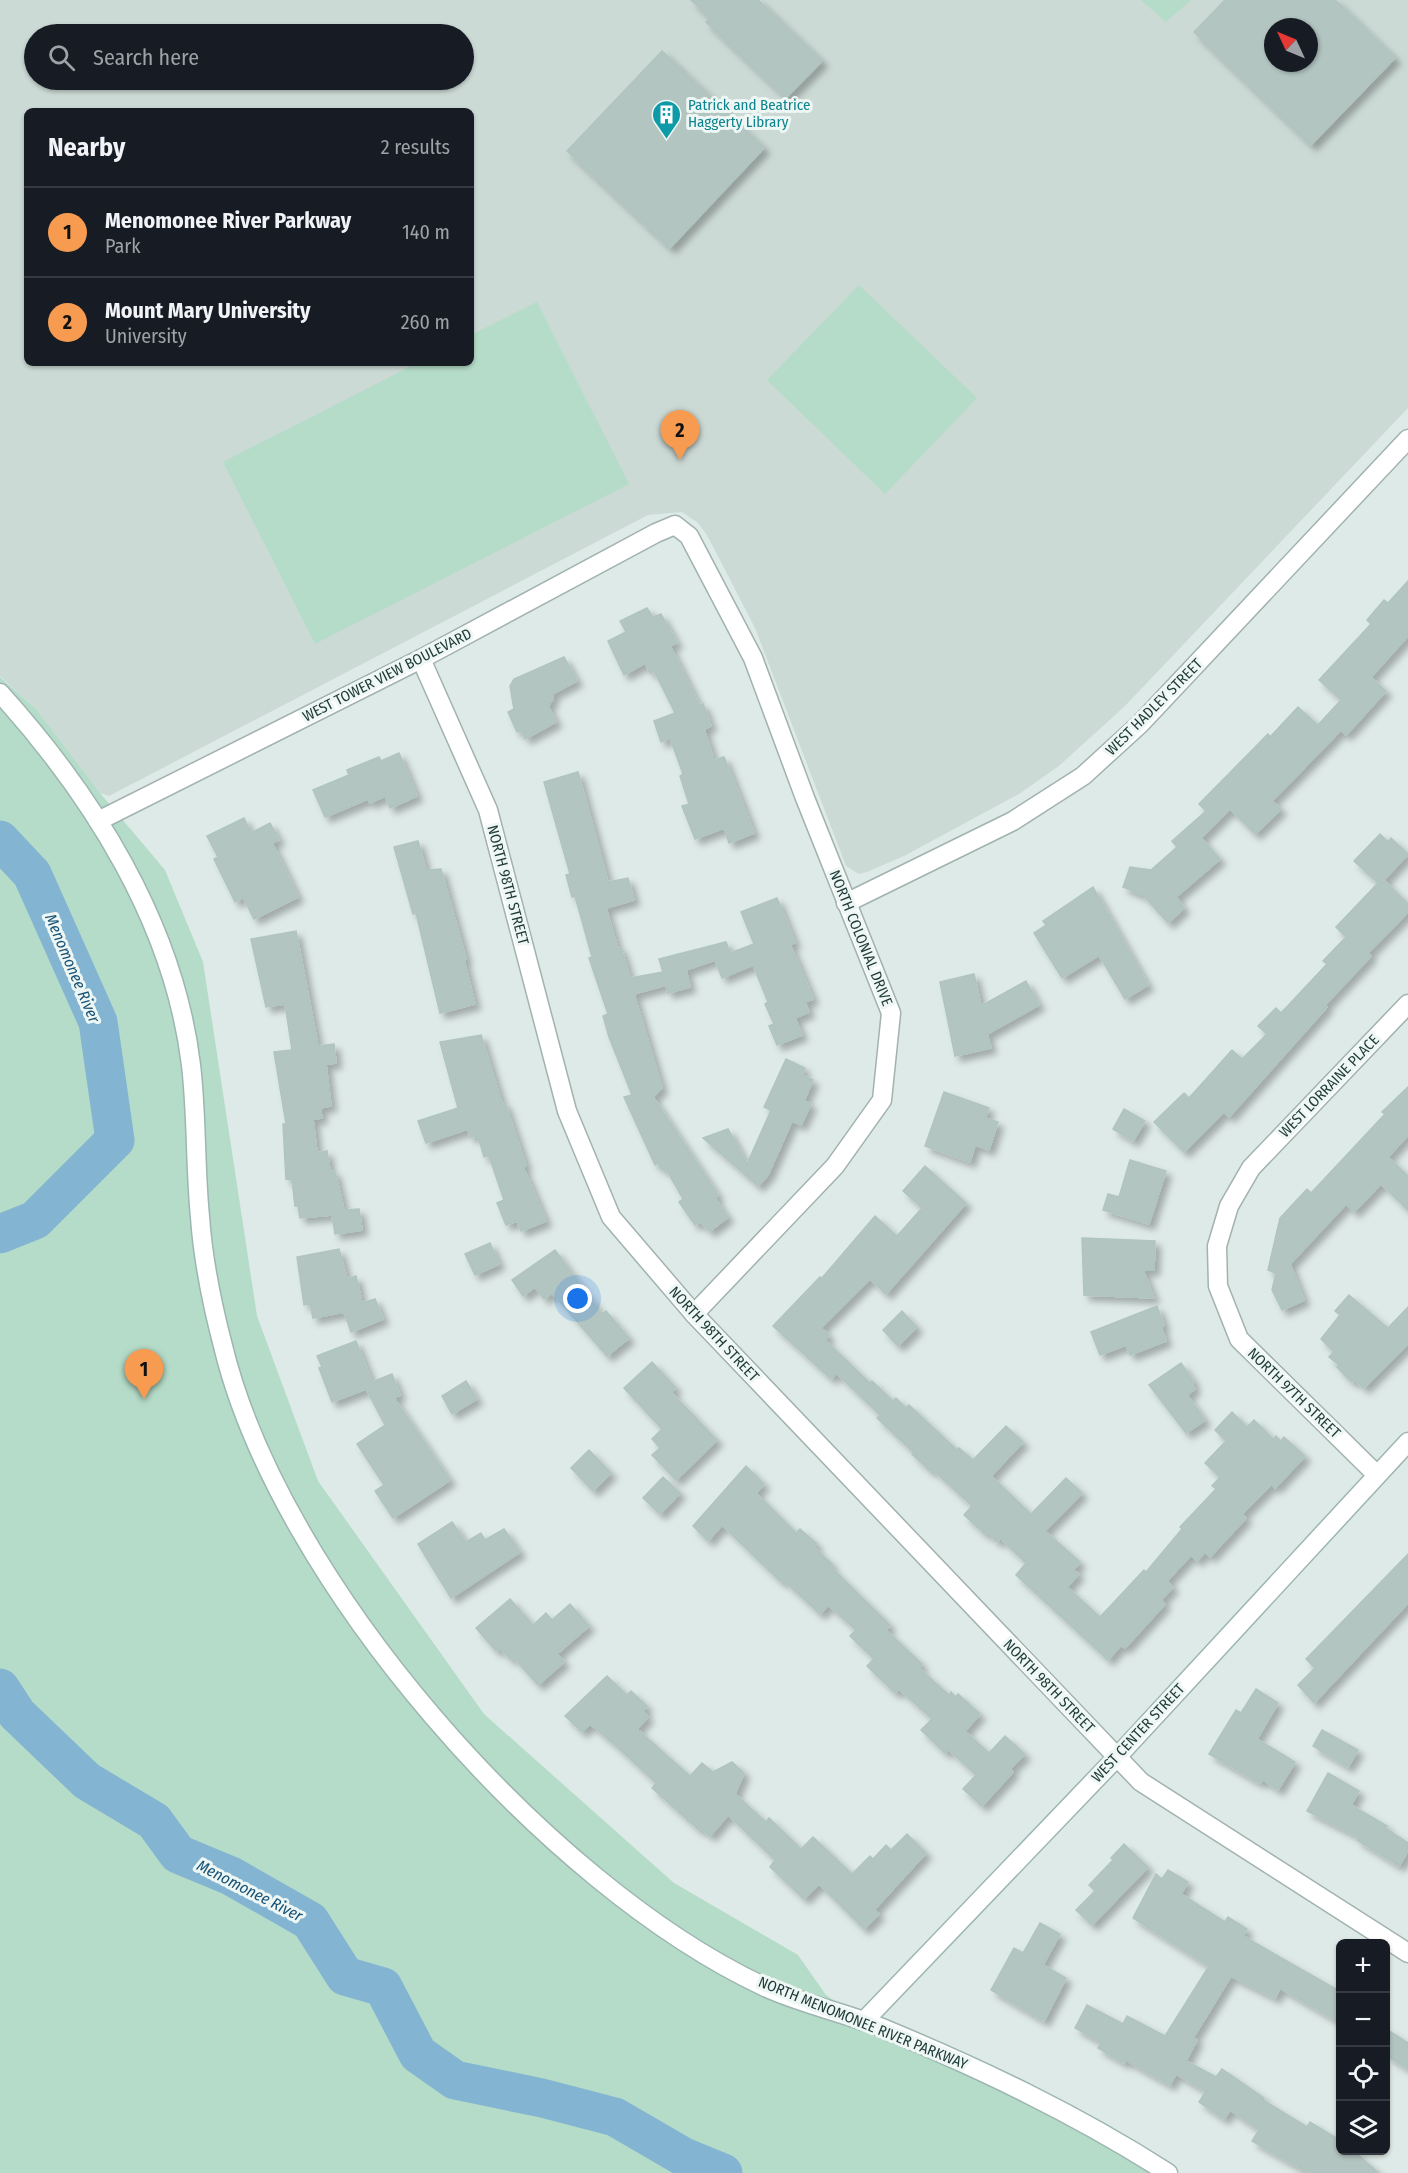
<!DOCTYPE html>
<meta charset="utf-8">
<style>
body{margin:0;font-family:"Fira Sans Condensed",sans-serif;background:#242831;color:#f1f3f6}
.controls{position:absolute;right:18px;bottom:18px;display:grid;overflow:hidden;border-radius:9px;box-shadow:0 2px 4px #0004}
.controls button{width:54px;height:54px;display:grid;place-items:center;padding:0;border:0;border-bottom:2px solid #363941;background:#171b24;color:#f1f3f6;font:30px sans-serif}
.compass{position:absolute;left:1264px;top:18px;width:54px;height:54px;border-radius:50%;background:#171b24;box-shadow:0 2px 4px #0004;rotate:314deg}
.you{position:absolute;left:578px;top:1299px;width:21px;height:21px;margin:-15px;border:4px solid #fff;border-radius:50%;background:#1a73e8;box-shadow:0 0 0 9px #1a73e833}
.badge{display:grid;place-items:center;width:39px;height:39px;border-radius:50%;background:#f69b50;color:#111;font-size:20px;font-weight:700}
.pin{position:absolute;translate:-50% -50px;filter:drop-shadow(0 2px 3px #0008)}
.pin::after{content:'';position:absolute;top:32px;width:21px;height:18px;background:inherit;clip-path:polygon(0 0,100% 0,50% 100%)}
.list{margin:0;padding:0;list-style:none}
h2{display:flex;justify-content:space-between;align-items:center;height:78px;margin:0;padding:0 24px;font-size:26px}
h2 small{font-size:20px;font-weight:400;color:#9ea1a6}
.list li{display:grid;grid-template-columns:39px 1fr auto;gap:18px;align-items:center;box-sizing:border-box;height:90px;padding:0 24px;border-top:2px solid #363941}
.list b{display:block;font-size:22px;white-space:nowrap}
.list p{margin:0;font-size:20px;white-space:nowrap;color:#9ea1a6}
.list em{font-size:20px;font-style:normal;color:#9ea1a6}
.icon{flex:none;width:33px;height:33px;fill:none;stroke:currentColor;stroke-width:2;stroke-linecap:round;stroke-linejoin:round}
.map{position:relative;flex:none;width:1408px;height:2173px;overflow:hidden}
.search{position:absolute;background:#171b24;box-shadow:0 2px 4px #0004;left:24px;top:24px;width:450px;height:66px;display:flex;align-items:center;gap:15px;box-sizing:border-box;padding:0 21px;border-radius:33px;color:#9ea1a6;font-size:22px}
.panel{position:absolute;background:#171b24;box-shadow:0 2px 4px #0004;left:24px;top:108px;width:450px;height:258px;border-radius:9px}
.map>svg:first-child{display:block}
.built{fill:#ccdad6;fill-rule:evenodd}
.green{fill:#b5dcc8}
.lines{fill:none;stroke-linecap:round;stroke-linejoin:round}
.river{stroke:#83b5d2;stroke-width:39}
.building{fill:#b3c5c1;stroke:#b0c4c0;stroke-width:1.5;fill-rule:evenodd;filter:url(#shadow)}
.street-casing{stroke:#a1b2af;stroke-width:21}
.secondary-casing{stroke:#9db6b2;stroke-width:21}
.street{stroke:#fff;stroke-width:18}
.secondary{stroke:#fff;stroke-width:18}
.labels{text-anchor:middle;stroke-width:6;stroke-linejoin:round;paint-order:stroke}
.culture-label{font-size:15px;fill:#0d838f;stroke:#eef7f4;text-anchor:start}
.street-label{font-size:15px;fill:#1f3a38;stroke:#eef7f4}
.water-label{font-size:16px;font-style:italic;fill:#185377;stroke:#eef7f4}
</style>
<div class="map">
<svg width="1408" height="2173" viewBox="0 0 1408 2173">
<defs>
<filter id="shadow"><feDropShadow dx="5.5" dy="5.5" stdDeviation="3" flood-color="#0004"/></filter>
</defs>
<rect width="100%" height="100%" fill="#deeae7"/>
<path class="built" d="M0 0H1408V408L1125 706 1059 766 1019 794 904 856 867 872 859 874 846 866 755 628 707 535 698 523 682 512 648 515 109 796 100 793 37 710 0 676ZM1273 27H1309V63H1273ZM34 34H464V80H34ZM27 111H471V363H27Z"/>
<g class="green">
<polygon points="1141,0 1191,0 1166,22"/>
<polygon points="859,285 977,398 885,494 767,380"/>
<polygon points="537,302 629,484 315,644 223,462 417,363 471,363 471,335"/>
<polygon points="0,677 37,710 100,793 165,870 203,962 257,1316 318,1481 484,1714 674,1883 798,1955 826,1995 864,2021 1168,2173 0,2173"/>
</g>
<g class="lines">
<g class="river">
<polyline points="0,840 32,874 98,1022 115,1140 35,1220 0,1234"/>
<polyline points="0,1688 17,1714 87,1781 154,1821 178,1854 231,1876 310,1921 345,1976 383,1987 418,2054 455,2080 542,2098 615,2117 684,2157 723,2173"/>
</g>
</g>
<g class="building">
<polygon points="691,0 758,0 822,61 786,98 706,22 710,18"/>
<path d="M1225 0H1335L1395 58 1311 145 1194 32ZM1273 27H1309V63H1273Z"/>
<polygon points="662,51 764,148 670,248 567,151"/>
<polygon points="1408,581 1408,636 1371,677 1386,691 1346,735 1341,730 1272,801 1281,809 1255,834 1230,809 1201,838 1220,859 1176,897 1184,908 1168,923 1143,895 1123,887 1130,867 1151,870 1177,847 1172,841 1206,811 1199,804 1268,734 1270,737 1298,707 1318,725 1341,700 1319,680 1371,624 1367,620 1384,600 1388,603"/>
<polygon points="647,608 653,617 661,614 677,643 670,646 699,705 703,704 711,726 704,729 714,760 724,757 754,833 729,843 724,828 695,839 682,806 689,804 680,776 683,774 670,738 661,742 654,721 675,713 654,671 650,673 645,663 624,675 608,641 626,632 620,621"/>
<polygon points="564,657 577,681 552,694 553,699 548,706 556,722 525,739 522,730 517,732 508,712 514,709 510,686 514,679"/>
<polygon points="399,753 417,796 390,808 385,796 370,803 368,799 325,817 313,790 349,775 347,770 379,757 381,761"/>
<polygon points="578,772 608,882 628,878 634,900 606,908 618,949 621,948 630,978 663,972 659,959 726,942 730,953 754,944 741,912 777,898 795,943 790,944 813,999 805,1002 809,1012 795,1018 802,1035 777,1045 769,1026 774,1024 765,1004 768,1002 753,965 722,978 715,960 686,970 690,987 668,993 666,985 634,994 662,1088 653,1097 718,1195 715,1198 728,1217 710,1231 700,1222 695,1225 679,1202 683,1199 666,1169 661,1169 658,1163 655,1165 624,1097 632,1095 609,1037 603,1016 608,1014 589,958 592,957 575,896 572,897 566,875 570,874 544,782"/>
<polygon points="244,818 251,833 270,823 279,840 272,843 298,897 254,919 243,897 235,902 214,859 218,857 207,836"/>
<polygon points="1380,834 1388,842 1391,838 1408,854 1384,880 1408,904 1408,912 1368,953 1371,956 1325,1005 1327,1007 1229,1117 1224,1112 1184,1152 1154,1122 1184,1093 1189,1098 1232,1050 1242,1059 1267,1034 1258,1026 1276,1008 1281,1013 1327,964 1323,961 1346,937 1336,927 1378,883 1354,861"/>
<polygon points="418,841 426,870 441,869 466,959 464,960 475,1004 440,1013 416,913 413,914 394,847"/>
<polygon points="1093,887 1148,985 1125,999 1099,955 1062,978 1034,933 1046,925 1043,921"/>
<polygon points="296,931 318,1046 334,1044 336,1063 326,1064 331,1106 320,1108 322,1118 313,1119 317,1153 327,1151 330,1171 335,1172 344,1210 359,1209 362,1230 335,1234 332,1215 300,1218 298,1206 295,1206 292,1180 286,1179 283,1124 286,1124 274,1052 292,1050 285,1004 266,1007 251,939"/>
<polygon points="974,974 981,1006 1026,981 1039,1005 987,1034 991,1048 955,1056 940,982"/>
<polygon points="481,1035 502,1104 505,1103 526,1166 523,1167 546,1221 521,1231 517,1221 506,1225 497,1203 504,1200 489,1156 484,1157 478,1136 470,1137 468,1129 426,1143 418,1121 458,1108 440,1042"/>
<polygon points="786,1059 805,1068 802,1075 813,1080 804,1101 811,1104 801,1125 792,1121 768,1175 758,1186 703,1138 728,1129 747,1164 771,1110 764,1107"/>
<polygon points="1408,1087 1408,1135 1388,1157 1408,1176 1408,1210 1381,1184 1354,1212 1346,1204 1290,1264 1304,1300 1282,1310 1272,1290 1276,1273 1268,1270 1280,1218 1307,1189 1311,1193 1385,1114 1382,1112"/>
<polygon points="944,1092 989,1108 985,1118 998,1122 989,1150 975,1145 970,1162 925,1146"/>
<polygon points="1124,1109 1145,1121 1133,1141 1113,1129"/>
<polygon points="1130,1160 1166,1171 1149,1224 1103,1210 1108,1194 1119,1197"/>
<polygon points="925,1166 966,1203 886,1294 870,1279 821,1328 829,1335 825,1340 870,1383 872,1381 893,1401 896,1398 906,1408 909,1405 957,1450 959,1448 973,1460 1006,1426 1023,1442 991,1476 1031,1514 1066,1478 1082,1493 1045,1531 1080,1562 1073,1570 1079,1574 1067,1587 1100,1617 1144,1570 1146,1572 1182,1529 1180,1527 1216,1489 1212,1486 1220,1477 1205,1463 1226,1441 1215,1430 1232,1412 1247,1427 1254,1420 1273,1439 1276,1436 1281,1441 1284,1437 1305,1456 1275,1488 1272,1484 1242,1514 1246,1518 1210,1557 1205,1552 1197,1561 1191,1555 1167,1581 1173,1587 1161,1600 1165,1604 1125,1648 1121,1645 1108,1660 1016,1575 1026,1563 1000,1538 997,1542 987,1532 985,1534 964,1515 972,1506 932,1469 930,1471 912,1454 914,1453 877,1418 880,1415 836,1373 831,1379 773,1326 820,1277 822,1278 875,1216 897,1236 922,1208 903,1191"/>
<polygon points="1082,1238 1155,1241 1154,1270 1143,1270 1154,1298 1084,1295"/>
<polygon points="490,1243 499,1264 475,1275 465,1254"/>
<polygon points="339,1249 347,1279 356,1276 362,1303 375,1299 383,1319 351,1332 344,1312 313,1318 310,1304 304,1305 297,1257"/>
<polygon points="555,1250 602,1314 606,1311 629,1338 607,1356 552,1293 544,1299 535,1287 523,1296 512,1280"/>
<polygon points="1349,1295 1388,1328 1408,1307 1408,1344 1364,1388 1354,1379 1352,1382 1337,1367 1339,1365 1329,1357 1334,1352 1321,1339 1340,1315 1335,1311"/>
<polygon points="1157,1306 1164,1325 1161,1326 1166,1341 1130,1355 1126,1345 1100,1355 1091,1332"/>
<polygon points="902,1311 917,1327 898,1346 883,1330"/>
<polygon points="356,1341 372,1382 392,1374 400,1395 394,1398 450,1480 393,1518 375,1491 384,1485 357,1444 385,1425 366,1389 332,1402 319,1368 322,1367 317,1356"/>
<polygon points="652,1362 676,1388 671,1392 717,1440 676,1480 652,1455 660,1448 652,1439 662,1429 624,1388"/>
<polygon points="1181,1363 1194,1382 1192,1384 1195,1389 1187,1395 1205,1420 1186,1433 1149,1385"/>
<polygon points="466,1381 477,1399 452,1414 442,1396"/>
<polygon points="589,1450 611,1473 593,1491 571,1468"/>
<polygon points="746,1466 764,1484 756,1493 796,1533 800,1529 817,1544 814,1547 832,1564 830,1566 890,1625 886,1630 922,1664 919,1668 949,1695 951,1692 956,1697 958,1694 980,1714 965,1731 989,1753 1005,1736 1025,1754 1010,1769 1013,1772 982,1806 963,1789 976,1775 948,1749 945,1753 921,1730 932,1719 899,1689 895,1693 867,1666 874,1659 850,1636 856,1630 828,1605 820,1614 783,1580 781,1582 722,1525 708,1541 693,1526"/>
<polygon points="663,1477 680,1493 660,1514 643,1498"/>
<polygon points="452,1522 466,1542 481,1533 485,1540 504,1529 520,1552 451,1598 418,1544"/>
<polygon points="1408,1554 1408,1603 1314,1703 1298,1685 1315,1668 1306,1659"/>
<polygon points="510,1599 533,1625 546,1613 552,1620 570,1604 589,1626 557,1654 564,1662 538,1685 513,1657 510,1659 500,1648 496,1651 476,1628"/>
<polygon points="607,1676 627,1695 631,1691 647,1706 643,1711 648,1717 637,1729 690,1776 702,1763 713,1772 732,1762 744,1773 735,1794 766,1822 769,1818 801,1849 813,1837 852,1874 870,1856 873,1859 886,1845 891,1850 907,1834 926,1853 874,1910 879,1914 864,1929 819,1884 804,1899 770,1867 775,1860 728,1815 710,1836 701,1828 699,1830 652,1788 656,1783 615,1745 590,1724 582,1732 565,1716"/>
<polygon points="1256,1689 1278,1703 1257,1739 1295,1762 1278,1790 1263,1780 1260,1783 1209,1754 1236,1710 1241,1713"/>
<polygon points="1322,1730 1358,1750 1348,1767 1313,1746"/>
<polygon points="1328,1773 1359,1791 1351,1805 1387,1826 1385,1828 1408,1843 1408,1851 1399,1866 1357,1840 1359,1837 1307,1811"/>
<polygon points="1124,1844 1148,1867 1092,1925 1076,1910 1095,1891 1089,1885 1113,1860 1111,1858"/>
<polygon points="1168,1870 1188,1882 1181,1894 1225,1922 1228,1917 1247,1929 1243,1936 1341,1992 1341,2023 1280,1988 1275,1998 1231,1976 1193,2038 1197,2040 1186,2061 1216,2077 1222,2069 1264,2098 1263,2100 1307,2127 1310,2122 1341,2141 1341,2151 1353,2151 1379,2173 1309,2173 1252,2141 1259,2130 1230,2110 1224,2119 1199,2102 1206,2091 1176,2074 1170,2085 1126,2060 1124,2063 1098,2048 1101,2042 1075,2028 1087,2005 1123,2024 1127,2016 1165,2036 1209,1966 1133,1918 1156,1874 1162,1879"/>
<polygon points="1040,1923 1060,1934 1043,1965 1066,1978 1044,2021 991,1990 1014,1948 1023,1953"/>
<polygon points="1386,2029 1408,2043 1408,2069 1386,2055"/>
</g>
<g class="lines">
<defs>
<g id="street">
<polyline points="421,659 488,810 567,1111 611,1217 694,1314 1141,1782 1408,1953"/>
<polyline points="98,821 421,659 656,533 675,525 689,536 753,658 805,798 891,1013 882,1100 835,1166 694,1314"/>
<polyline points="846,903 1013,821 1083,776 1140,724 1408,439"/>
<polyline points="1377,1475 1239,1339 1218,1286 1217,1246 1229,1206 1251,1168 1408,1004"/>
</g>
<g id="secondary">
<path d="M0 693C93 796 174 924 191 1065 197 1116 195 1166 200 1217 203 1260 212 1304 223 1346 280 1582 546 1885 765 1987 802 2004 842 2012 880 2027 981 2069 1076 2114 1168 2173"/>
<polyline points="864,2021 1117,1757 1408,1442"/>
</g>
</defs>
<use href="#street" class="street-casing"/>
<use href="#secondary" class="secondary-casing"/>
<use href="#street" class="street"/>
<use href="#secondary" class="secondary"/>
</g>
<defs>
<symbol id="building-pin" viewBox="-11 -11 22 30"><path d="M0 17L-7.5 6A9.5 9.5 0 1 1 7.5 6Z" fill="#0f9aa8" stroke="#eef7f4"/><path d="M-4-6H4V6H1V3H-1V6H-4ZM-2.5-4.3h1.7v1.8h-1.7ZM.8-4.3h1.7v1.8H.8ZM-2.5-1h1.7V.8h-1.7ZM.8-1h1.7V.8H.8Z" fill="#fff"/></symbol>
</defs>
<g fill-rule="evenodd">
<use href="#building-pin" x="650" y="98" width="33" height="45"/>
</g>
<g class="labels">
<g class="culture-label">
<text x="688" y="110">Patrick and Beatrice<tspan x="688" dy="17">Haggerty Library</tspan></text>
</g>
<g class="street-label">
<text transform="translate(387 675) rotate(-27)" y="5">WEST TOWER VIEW BOULEVARD</text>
<text transform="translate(1154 707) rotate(-45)" y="5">WEST HADLEY STREET</text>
<text transform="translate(508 885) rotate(75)" y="5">NORTH 98TH STREET</text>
<text transform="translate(861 938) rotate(68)" y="5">NORTH COLONIAL DRIVE</text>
<text transform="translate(1329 1086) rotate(-46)" y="5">WEST LORRAINE PLACE</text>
<text transform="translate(714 1334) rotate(47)" y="5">NORTH 98TH STREET</text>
<text transform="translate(1294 1393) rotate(44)" y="5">NORTH 97TH STREET</text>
<text transform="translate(1049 1686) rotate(46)" y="5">NORTH 98TH STREET</text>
<text transform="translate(1138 1733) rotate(-47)" y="5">WEST CENTER STREET</text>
<text transform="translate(863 2023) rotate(22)" y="5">NORTH MENOMONEE RIVER PARKWAY</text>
</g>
<g class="water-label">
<text transform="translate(73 968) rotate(67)" y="6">Menomonee River</text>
<text transform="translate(250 1890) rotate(27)" y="6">Menomonee River</text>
</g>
</g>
</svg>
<div class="controls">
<button>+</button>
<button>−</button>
<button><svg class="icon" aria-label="locate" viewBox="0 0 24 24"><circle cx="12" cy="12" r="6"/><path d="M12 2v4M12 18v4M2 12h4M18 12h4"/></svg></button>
<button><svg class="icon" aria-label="layers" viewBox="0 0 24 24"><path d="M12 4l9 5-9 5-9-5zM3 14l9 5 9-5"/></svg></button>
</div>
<svg class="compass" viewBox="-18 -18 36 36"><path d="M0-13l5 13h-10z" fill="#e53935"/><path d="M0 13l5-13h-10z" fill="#9ea1a6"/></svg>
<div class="you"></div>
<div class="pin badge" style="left:144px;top:1399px">1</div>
<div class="pin badge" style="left:680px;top:460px">2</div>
<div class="search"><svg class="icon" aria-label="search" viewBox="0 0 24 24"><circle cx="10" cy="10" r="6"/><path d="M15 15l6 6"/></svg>Search here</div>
<section class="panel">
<h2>Nearby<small>2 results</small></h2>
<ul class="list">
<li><span class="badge">1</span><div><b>Menomonee River Parkway</b><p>Park</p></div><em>140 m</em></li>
<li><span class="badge">2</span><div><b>Mount Mary University</b><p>University</p></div><em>260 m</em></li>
</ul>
</section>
</div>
